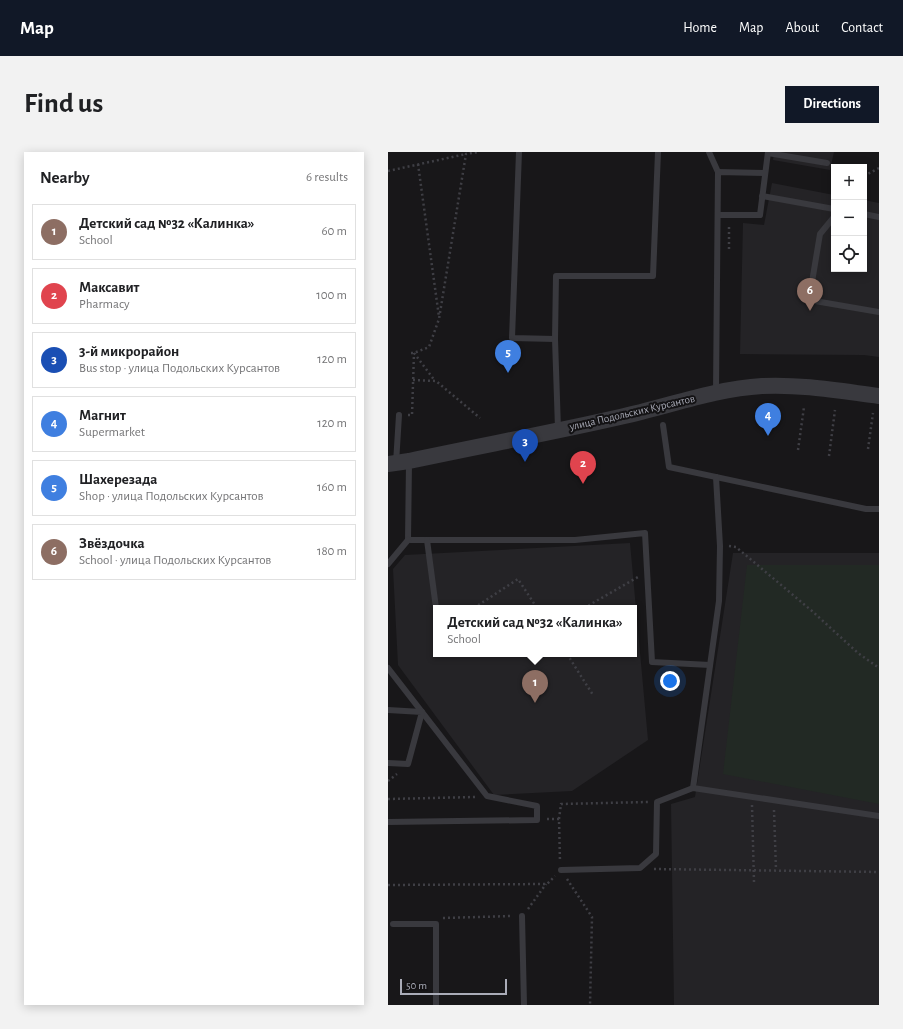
<!DOCTYPE html>
<meta charset="utf-8">
<style>
body{margin:0;font-family:"Alegreya Sans",sans-serif;background:#f2f2f2;color:#202124}
.controls{position:absolute;right:12px;top:12px;display:grid;overflow:hidden;border-radius:0px;box-shadow:0 2px 10px #0003}
.controls button{width:36px;height:36px;display:grid;place-items:center;padding:0;border:0;border-bottom:1px solid #e0e0e0;background:#fff;color:#202124;font:20px sans-serif}
.scale{position:absolute;left:12px;bottom:10px;width:107px;box-sizing:border-box;padding-left:4px;border:2px solid #aaacb8;border-top:0;font-size:11px;line-height:14px;white-space:nowrap;color:#aaacb8;-webkit-text-stroke:3px #131214;paint-order:stroke}
.you{position:absolute;left:282px;top:529px;width:14px;height:14px;margin:-10px;border:3px solid #fff;border-radius:50%;background:#1a73e8;box-shadow:0 0 0 6px #1a73e833}
.badge{display:grid;place-items:center;width:26px;height:26px;border-radius:50%;background:#111827;color:#fff;font-size:13px;font-weight:700}
.pin{position:absolute;translate:-50% -33px;filter:drop-shadow(0 1px 2px #0008)}
.pin::after{content:'';position:absolute;top:21px;width:14px;height:12px;background:inherit;clip-path:polygon(0 0,100% 0,50% 100%)}
.popup{position:absolute;left:45px;top:453px;width:204px;height:52px;box-sizing:border-box;display:grid;place-content:center;border-radius:0px;background:#fff;filter:drop-shadow(0 1px 3px #0005);font-size:13px;white-space:nowrap;color:#757577}
.popup b{font-size:15px;color:#202124}
.popup::after{content:'';position:absolute;left:50%;top:100%;margin-left:-8px;border:8px solid transparent;border-top-color:#fff}
.list{margin:0;padding:0;list-style:none}
h2{display:flex;justify-content:space-between;align-items:center;height:52px;margin:0;padding:0 16px;font-size:17px}
h2 small{font-size:13px;font-weight:400;color:#757577}
.list li{display:grid;grid-template-columns:26px 1fr auto;gap:12px;align-items:center;box-sizing:border-box;height:56px;margin:0 8px 8px;padding:0 8px;border:1px solid #e0e0e0;border-radius:0px}
.list b{display:block;font-size:15px;white-space:nowrap}
.list p{margin:0;font-size:13px;white-space:nowrap;color:#757577}
.list em{font-size:13px;font-style:normal;color:#757577}
.icon{flex:none;width:22px;height:22px;fill:none;stroke:currentColor;stroke-width:2;stroke-linecap:round;stroke-linejoin:round}
.map{position:relative;flex:none;width:491px;height:853px;overflow:hidden;border-radius:0px}
header{display:flex;align-items:center;gap:24px;box-sizing:border-box;height:56px;padding:0 20px;background:#111827;color:#fff}
header strong{font-size:19px}
nav{display:flex;gap:22px;margin-inline-start:auto;font-size:14px}
.intro{display:flex;align-items:center;justify-content:space-between;box-sizing:border-box;height:96px;padding:0 24px}
h1{margin:0;font-size:28px}
.button{padding:10px 18px;border-radius:0px;background:#111827;color:#fff;font-size:14px;font-weight:700}
main{display:flex;gap:24px;padding:0 24px}
aside{flex:1;background:#fff;border-radius:0px;box-shadow:0 2px 10px #0003}
.map>svg:first-child{display:block}
.built{fill:#242326;fill-rule:evenodd}
.green{fill:#222924}
.lines{fill:none;stroke-linecap:round;stroke-linejoin:round}
.path{stroke:#3f3f45;stroke-width:2.5;stroke-dasharray:2 3;stroke-linecap:butt}
.service{stroke:#39393e;stroke-width:6}
.tertiary{stroke:#39393e;stroke-width:16}
.labels{text-anchor:middle;stroke-width:4;stroke-linejoin:round;paint-order:stroke}
.street-label{font-size:11px;fill:#aaacb8;stroke:#131214}
</style>
<header>
<strong>Map</strong>
<nav><a>Home</a><a>Map</a><a>About</a><a>Contact</a></nav>
</header>
<div class="intro"><h1>Find us</h1><a class="button">Directions</a></div>
<main>
<aside>
<h2>Nearby<small>6 results</small></h2>
<ul class="list">
<li><span class="badge" style="background:#8d6e63">1</span><div><b>Детский сад №32 «Калинка»</b><p>School</p></div><em>60 m</em></li>
<li><span class="badge" style="background:#e0444e">2</span><div><b>Максавит</b><p>Pharmacy</p></div><em>100 m</em></li>
<li><span class="badge" style="background:#1a4fb4">3</span><div><b>3-й микрорайон</b><p>Bus stop · улица Подольских Курсантов</p></div><em>120 m</em></li>
<li><span class="badge" style="background:#3f7fe0">4</span><div><b>Магнит</b><p>Supermarket</p></div><em>120 m</em></li>
<li><span class="badge" style="background:#3f7fe0">5</span><div><b>Шахерезада</b><p>Shop · улица Подольских Курсантов</p></div><em>160 m</em></li>
<li><span class="badge" style="background:#8d6e63">6</span><div><b>Звёздочка</b><p>School · улица Подольских Курсантов</p></div><em>180 m</em></li>
</ul>
</aside>
<div class="map">
<svg width="491" height="853" viewBox="0 0 491 853">
<rect width="100%" height="100%" fill="#181719"/>
<g class="built">
<polygon points="386,0 446,0 442,18 385,8"/>
<polygon points="384,31 446,43 446,117 476,117 476,48 491,51 491,205 476,203 352,202 355,71 376,73"/>
<path d="M242 391 260 588 184 639 106 643 10 513 5 417 17 403ZM48 456H246V502H48Z"/>
<polygon points="345,401 491,401 491,853 286,853 283,652 307,645"/>
</g>
<polygon class="green" points="359,413 491,413 491,652 335,622"/>
<g class="lines">
<g class="path">
<polyline points="30,12 51,165"/>
<polyline points="0,19 78,2"/>
<polyline points="476,24 491,16"/>
<polyline points="341,97 341,72"/>
<polyline points="23,201 26,201 41,195 51,167 78,2 90,0"/>
<polyline points="26,201 47,229"/>
<polyline points="25,228 48,229 92,266"/>
<polyline points="20,263 24,263 26,201"/>
<polyline points="480,297 485,261"/>
<polyline points="410,298 416,255"/>
<polyline points="441,304 447,258"/>
<polyline points="341,394 348,395 424,459 470,501 491,516"/>
<polyline points="86,456 130,427 149,456"/>
<polyline points="196,456 250,425"/>
<polyline points="179,502 205,543"/>
<polyline points="0,629 9,622"/>
<polyline points="0,647 87,645"/>
<polyline points="364,653 366,730"/>
<polyline points="386,658 388,718"/>
<polyline points="159,667 171,667 172,710"/>
<polyline points="171,667 173,652 260,650"/>
<polyline points="266,717 491,720"/>
<polyline points="179,727 204,765 202,853"/>
<polyline points="0,733 159,732 167,724"/>
<polyline points="140,757 158,732"/>
<polyline points="55,766 124,764"/>
</g>
<g class="service">
<polyline points="131,0 124,186 167,187"/>
<polyline points="321,0 330,20"/>
<polyline points="380,1 439,11"/>
<polyline points="374,44 446,57"/>
<polyline points="476,62 491,65"/>
<polyline points="330,63 372,63 380,0"/>
<polyline points="446,65 432,82 421,148 491,160"/>
<polyline points="328,239 330,20 377,21"/>
<polyline points="275,273 281,315 478,357 491,357"/>
<polyline points="170,277 167,187 168,124 265,124 270,0"/>
<polyline points="8,311 11,263"/>
<polyline points="21,311 20,388 187,388 257,381 264,510 322,513"/>
<polyline points="39,388 48,456"/>
<polyline points="0,412 20,388"/>
<polyline points="0,516 99,644 149,654 149,668 0,670"/>
<polyline points="0,558 34,560 20,612 0,611"/>
<polyline points="305,636 331,449 332,394 328,325"/>
<polyline points="173,718 252,716 268,702 269,650 305,636 491,664"/>
<polyline points="134,764 136,853"/>
<polyline points="5,772 48,772 48,853"/>
</g>
<path class="tertiary" d="M0 312 21 309C91 294 162 281 232 265 279 255 325 237 374 234 413 232 452 239 491 244"/>
</g>
<g class="labels">
<g class="street-label">
<text transform="translate(244 260) rotate(-13)" y="4">улица Подольских Курсантов</text>
</g>
</g>
</svg>
<div class="controls">
<button>+</button>
<button>−</button>
<button><svg class="icon" aria-label="locate" viewBox="0 0 24 24"><circle cx="12" cy="12" r="6"/><path d="M12 2v4M12 18v4M2 12h4M18 12h4"/></svg></button>
</div>
<div class="scale">50 m</div>
<div class="you"></div>
<div class="pin badge" style="left:147px;top:551px;background:#8d6e63">1</div>
<div class="popup"><b>Детский сад №32 «Калинка»</b>School</div>
<div class="pin badge" style="left:195px;top:332px;background:#e0444e">2</div>
<div class="pin badge" style="left:137px;top:310px;background:#1a4fb4">3</div>
<div class="pin badge" style="left:380px;top:284px;background:#3f7fe0">4</div>
<div class="pin badge" style="left:120px;top:221px;background:#3f7fe0">5</div>
<div class="pin badge" style="left:422px;top:159px;background:#8d6e63">6</div>
</div>
</main>
